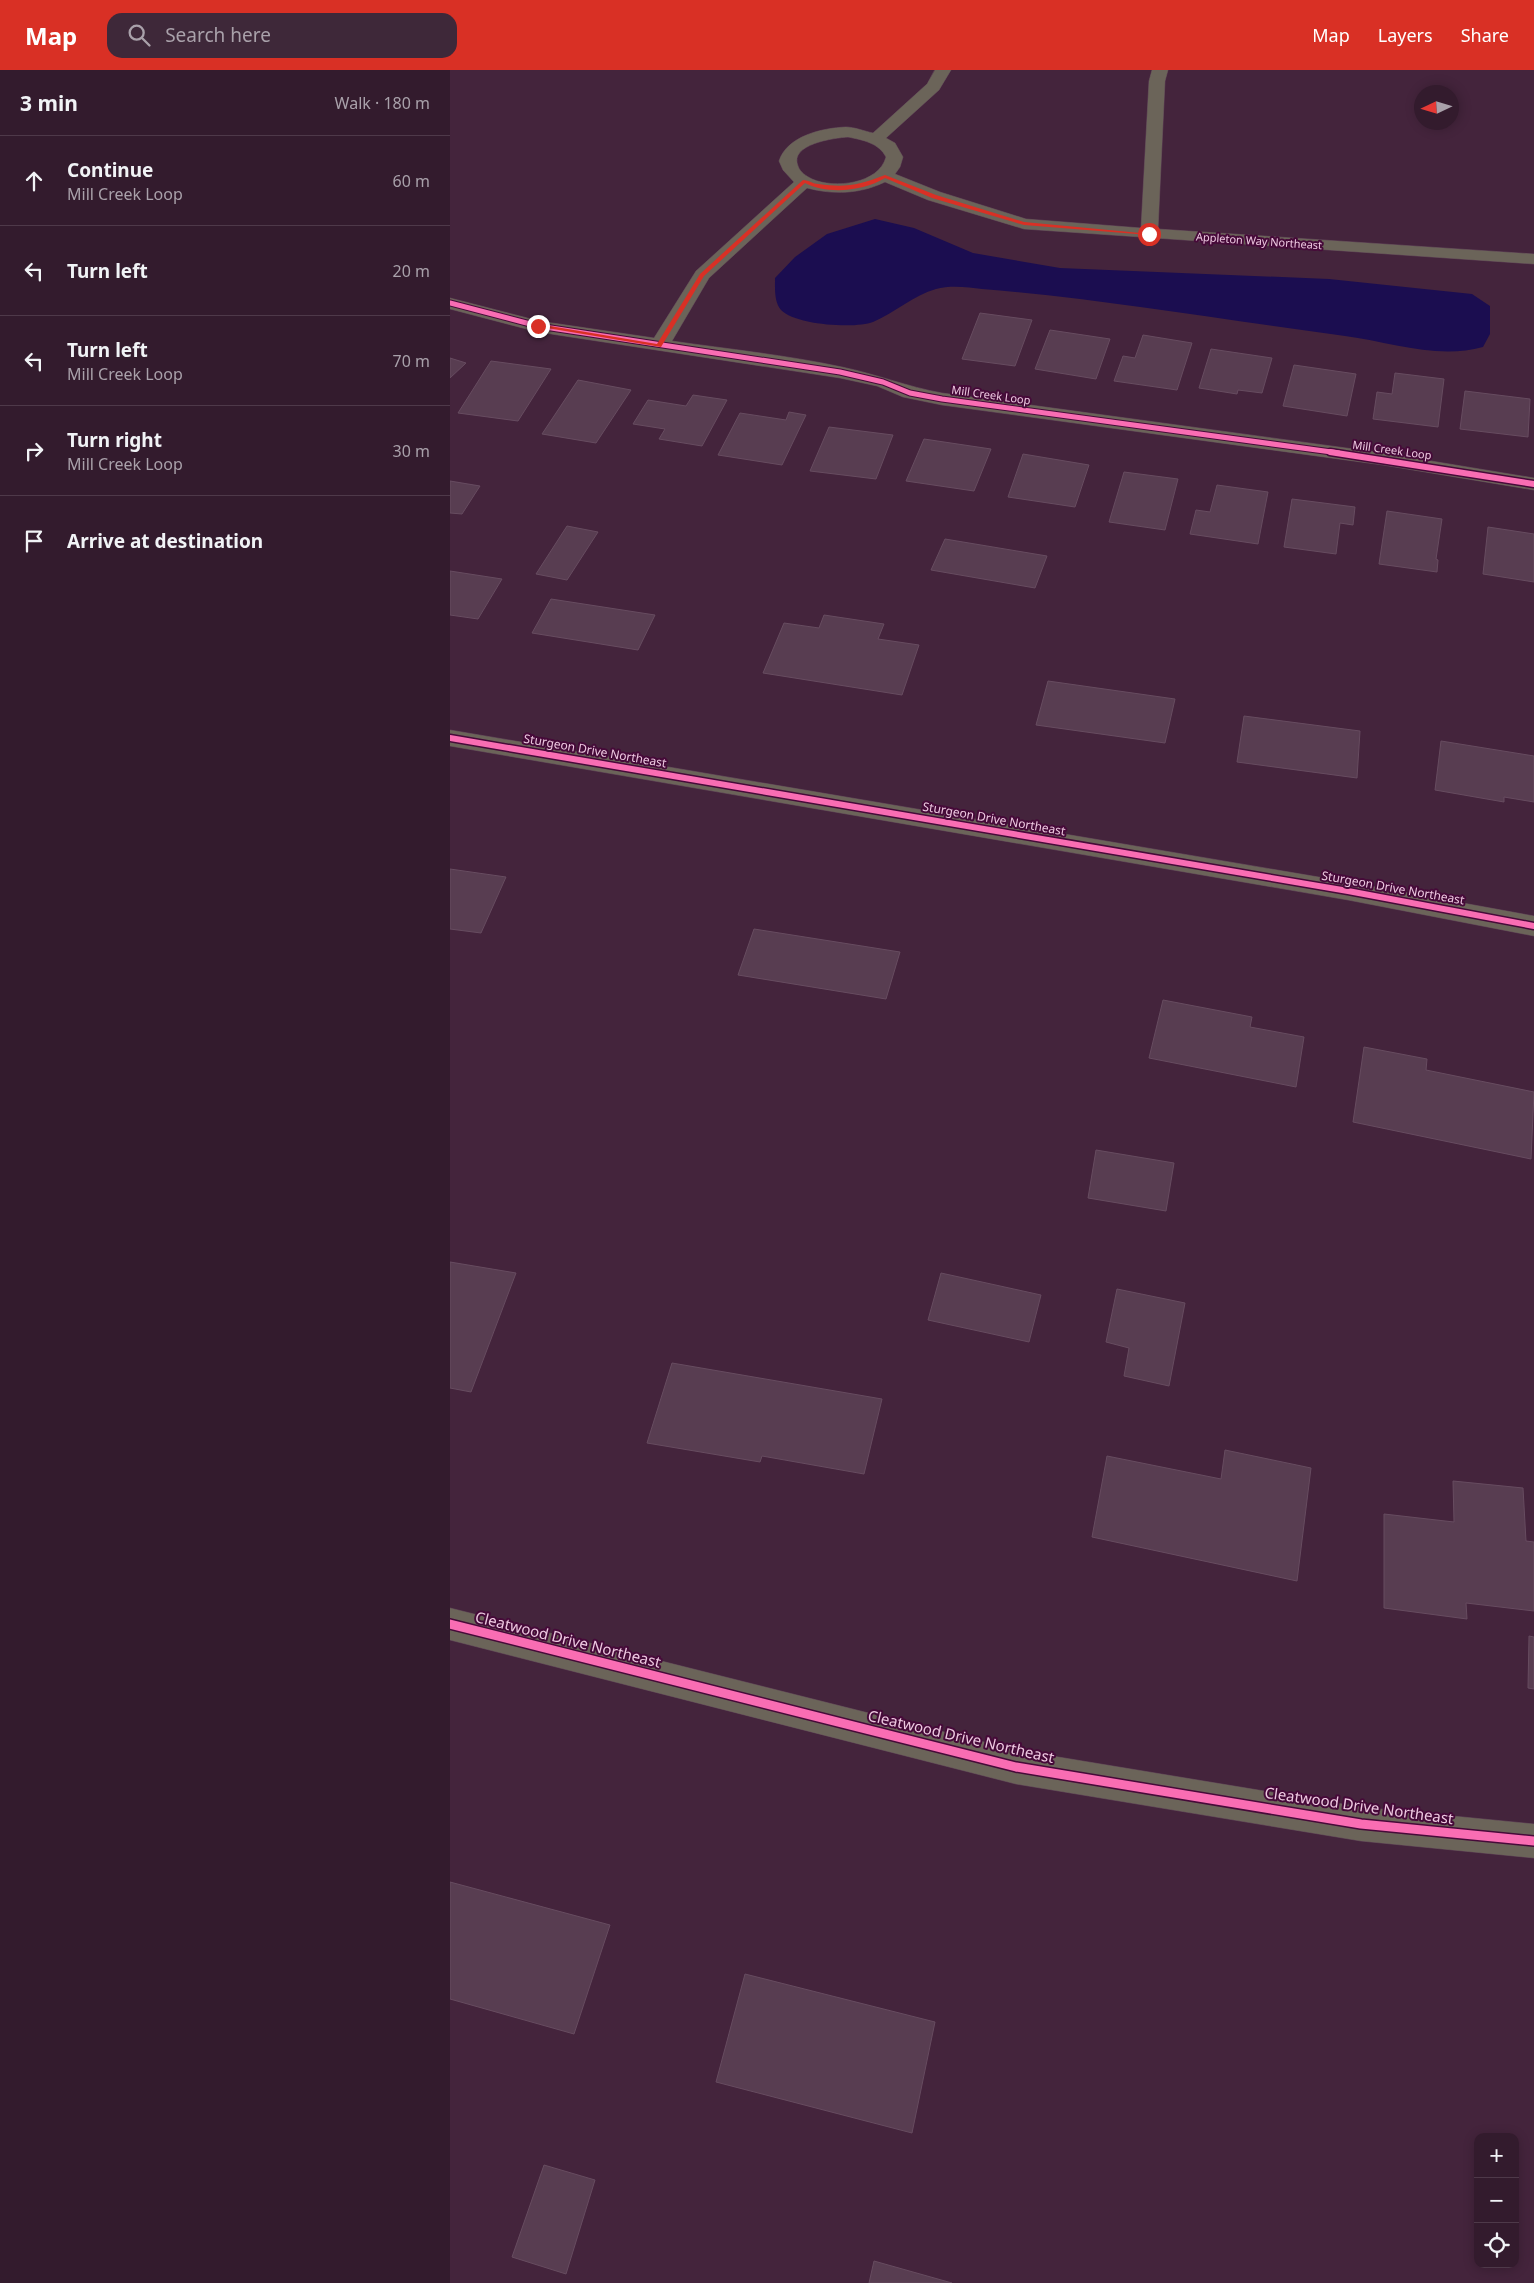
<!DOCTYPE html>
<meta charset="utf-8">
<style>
body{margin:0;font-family:"Noto Sans",sans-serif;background:#3e2839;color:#f1f3f6}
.controls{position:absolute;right:15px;bottom:15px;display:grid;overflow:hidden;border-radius:10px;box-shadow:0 2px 12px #0003}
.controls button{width:45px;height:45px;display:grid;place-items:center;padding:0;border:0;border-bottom:1px solid #4e3949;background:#331b2d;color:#f1f3f6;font:25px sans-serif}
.compass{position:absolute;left:964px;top:15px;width:45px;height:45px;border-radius:50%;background:#331b2d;box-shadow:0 2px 12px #0003;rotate:266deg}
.stop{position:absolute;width:15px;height:15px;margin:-11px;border:4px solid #d93025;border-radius:50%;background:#fff}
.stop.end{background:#d93025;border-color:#fff;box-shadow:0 1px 5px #0008}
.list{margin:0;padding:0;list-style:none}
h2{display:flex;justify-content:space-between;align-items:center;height:65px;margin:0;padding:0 20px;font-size:21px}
h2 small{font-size:16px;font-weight:400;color:#a9a1aa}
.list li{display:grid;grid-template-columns:32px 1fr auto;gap:15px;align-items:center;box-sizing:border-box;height:90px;padding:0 20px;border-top:1px solid #4e3949}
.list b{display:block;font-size:19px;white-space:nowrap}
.list p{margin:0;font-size:16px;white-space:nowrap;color:#a9a1aa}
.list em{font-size:16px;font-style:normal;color:#a9a1aa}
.icon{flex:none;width:28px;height:28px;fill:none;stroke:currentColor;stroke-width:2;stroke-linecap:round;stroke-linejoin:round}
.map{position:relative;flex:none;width:1084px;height:2213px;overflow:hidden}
header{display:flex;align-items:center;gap:30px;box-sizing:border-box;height:70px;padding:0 25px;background:#d93025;color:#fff}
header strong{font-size:24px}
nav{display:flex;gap:28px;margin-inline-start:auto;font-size:18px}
.search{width:350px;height:45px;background:#3e2839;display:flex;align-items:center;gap:12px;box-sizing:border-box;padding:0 18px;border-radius:15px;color:#a9a1aa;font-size:19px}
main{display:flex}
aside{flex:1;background:#331b2d}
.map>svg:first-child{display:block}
.water{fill:#1b0d50}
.building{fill:#583d51;stroke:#674c60}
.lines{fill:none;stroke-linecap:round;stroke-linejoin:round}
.minor-casing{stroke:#5d4155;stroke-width:1}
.minor{fill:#6b6459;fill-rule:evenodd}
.cycleway-far2-casing{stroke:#460a39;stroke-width:7}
.cycleway-far1-casing{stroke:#460a39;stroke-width:9}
.cycleway-casing{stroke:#460a39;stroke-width:12}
.cycleway-far2{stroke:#f96db3;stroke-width:5}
.cycleway-far1{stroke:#f96db3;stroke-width:6}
.cycleway{stroke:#f96db3;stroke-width:9}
.route{fill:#d93025}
.labels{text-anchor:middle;stroke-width:4;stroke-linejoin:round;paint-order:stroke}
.far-street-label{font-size:11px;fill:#eec9e1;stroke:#460a39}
.street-label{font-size:12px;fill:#eec9e1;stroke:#460a39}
.near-street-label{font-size:15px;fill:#eec9e1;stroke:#460a39}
</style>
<header>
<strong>Map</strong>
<div class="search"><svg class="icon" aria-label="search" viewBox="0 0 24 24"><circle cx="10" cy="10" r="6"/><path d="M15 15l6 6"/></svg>Search here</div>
<nav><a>Map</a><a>Layers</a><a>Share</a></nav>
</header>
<main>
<aside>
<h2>3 min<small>Walk · 180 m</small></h2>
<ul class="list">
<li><svg class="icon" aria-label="ahead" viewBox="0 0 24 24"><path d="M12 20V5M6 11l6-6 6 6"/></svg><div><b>Continue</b><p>Mill Creek Loop</p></div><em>60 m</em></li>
<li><svg class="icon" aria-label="left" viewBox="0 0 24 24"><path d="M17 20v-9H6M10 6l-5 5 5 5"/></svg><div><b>Turn left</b></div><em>20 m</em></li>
<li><svg class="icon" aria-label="left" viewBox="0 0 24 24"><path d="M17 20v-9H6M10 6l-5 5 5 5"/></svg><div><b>Turn left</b><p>Mill Creek Loop</p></div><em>70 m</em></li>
<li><svg class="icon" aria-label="right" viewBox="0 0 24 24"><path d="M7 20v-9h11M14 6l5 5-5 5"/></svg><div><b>Turn right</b><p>Mill Creek Loop</p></div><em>30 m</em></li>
<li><svg class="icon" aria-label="arrive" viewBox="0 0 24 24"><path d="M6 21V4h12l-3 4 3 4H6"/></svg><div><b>Arrive at destination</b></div></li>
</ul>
</aside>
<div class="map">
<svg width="1084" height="2213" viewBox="0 0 1084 2213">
<rect width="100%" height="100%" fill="#44243c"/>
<path class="water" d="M425 149 464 158 523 183 610 198 879 209 1022 224 1040 236V264L1033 277C988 290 941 272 895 266 774 250 653 229 532 219 518 217 500 215 486 219 464 225 444 243 423 252 405 259 345 255 331 240 324 232 325 218 325 208L345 187 377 164Z"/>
<g class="building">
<polygon points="530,243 582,250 565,296 512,289"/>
<polygon points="600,260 660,269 646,309 585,299"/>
<polygon points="693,265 742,273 727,320 664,311 673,286 685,288"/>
<polygon points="761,279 822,288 812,323 788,320 787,324 749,318"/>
<polygon points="0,288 16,293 0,308"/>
<polygon points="41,291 101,299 68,351 8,343"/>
<polygon points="844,295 906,304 897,346 833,336"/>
<polygon points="945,303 994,309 988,357 923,349 927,322 942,324"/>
<polygon points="128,310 181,320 146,373 92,364"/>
<polygon points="1015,321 1080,329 1078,367 1010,359"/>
<polygon points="243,325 277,330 252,376 209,369 215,359 183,354 198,330 236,336"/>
<polygon points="339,342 356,345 332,395 268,385 290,343 336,350"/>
<polygon points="379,357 443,365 426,409 360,401"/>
<polygon points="474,369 541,379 524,421 456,411"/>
<polygon points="573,384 639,395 625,437 558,427"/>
<polygon points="674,402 728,409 715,460 659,452"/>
<polygon points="0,411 30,416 12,444 0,443"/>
<polygon points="767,415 818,422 808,474 740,464 746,440 760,442"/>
<polygon points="842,429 905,437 903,455 890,453 886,484 834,477"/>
<polygon points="937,441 992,449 986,489 988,490 987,502 929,494"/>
<polygon points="117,456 148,462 117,510 86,504"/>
<polygon points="1038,457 1084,464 1084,512 1033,504"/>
<polygon points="495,469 597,486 585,518 481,500"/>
<polygon points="0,501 52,509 28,549 0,545"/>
<polygon points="101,529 205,545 188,580 82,563"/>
<polygon points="374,545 434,554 428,569 469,575 452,625 313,603 334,553 369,558"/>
<polygon points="598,611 725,629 715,673 586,655"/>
<polygon points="794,646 910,661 907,708 787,692"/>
<polygon points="991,671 1084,686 1084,732 1054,727 1054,732 985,720"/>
<polygon points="0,799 56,807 31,863 0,859"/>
<polygon points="304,859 450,882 436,929 288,905"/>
<polygon points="713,930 802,947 800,957 854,967 846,1017 699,988"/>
<polygon points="914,977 977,989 976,1000 1084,1022 1081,1089 903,1052"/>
<polygon points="646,1080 724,1093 716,1141 638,1128"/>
<polygon points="0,1192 66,1203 21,1322 0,1318"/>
<polygon points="491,1203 591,1225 579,1272 478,1250"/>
<polygon points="667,1219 735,1233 719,1316 674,1306 679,1278 656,1272"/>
<polygon points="222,1293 432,1329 414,1404 312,1386 310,1392 197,1373"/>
<polygon points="775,1380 861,1398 847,1511 642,1467 657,1386 771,1409"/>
<polygon points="1003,1411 1073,1418 1076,1471 1084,1472 1084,1541 1016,1533 1017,1549 934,1538 934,1444 1004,1452"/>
<polygon points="1079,1566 1084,1567 1084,1619 1078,1618"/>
<polygon points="0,1812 160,1855 124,1964 0,1929"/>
<polygon points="295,1904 485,1952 462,2063 266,2012"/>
<polygon points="94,2095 145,2110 116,2204 62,2187"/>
<polygon points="424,2191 502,2213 419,2213"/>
</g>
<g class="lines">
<defs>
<g id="minor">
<path d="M485 0H501L489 20 436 68 445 73 453 87 450 97 445 104 490 122 576 149 691 158 699 11 702 0H718L715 11 708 159 1084 184V194L574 159 478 130 435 112C410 124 384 125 357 118L259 208 222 271C278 279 336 285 392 297 426 304 458 317 492 323L933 383 1084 408V420L933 395 492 335 453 327 427 316 390 308 88 262 0 239V228L89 251 204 268 246 201 344 112 333 100 329 91C337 66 372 58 396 57 404 57 414 61 423 63L477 14ZM398 67C413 70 429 73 436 87 429 114 384 119 362 109 356 106 350 102 348 96 339 74 384 68 398 67Z"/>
<polygon points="0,660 898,812 1084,846 1084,866 898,830 0,676"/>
<polygon points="0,1538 566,1680 911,1737 1084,1754 1084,1788 911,1771 566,1714 0,1570"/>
</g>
</defs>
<use href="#minor" class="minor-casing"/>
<use href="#minor" class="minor"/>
<defs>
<polyline id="cycleway-far2" points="0,233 88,256 390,302 433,312 460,323 492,329 889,383"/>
<g id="cycleway-far1">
<polyline points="880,382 1084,414"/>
<polyline points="0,668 898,821 1084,856"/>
</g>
<polyline id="cycleway" points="0,1554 566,1697 911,1754 1084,1771"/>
</defs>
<use href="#cycleway-far2" class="cycleway-far2-casing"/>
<use href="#cycleway-far1" class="cycleway-far1-casing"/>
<use href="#cycleway" class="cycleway-casing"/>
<use href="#cycleway-far2" class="cycleway-far2"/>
<use href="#cycleway-far1" class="cycleway-far1"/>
<use href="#cycleway" class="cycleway"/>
</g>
<path class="route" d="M435 105 486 125 574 152 701 164 699 165 574 155 482 128 435 108C413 121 379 125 355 113L254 206 211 277 85 256 88 254 207 274 250 204 353 110C359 110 363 114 368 114 396 118 409 115 435 105Z"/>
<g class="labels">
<g class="far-street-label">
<text transform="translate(809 171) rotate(4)" y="4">Appleton Way Northeast</text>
<text transform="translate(541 325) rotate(8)" y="4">Mill Creek Loop</text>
<text transform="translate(942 380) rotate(8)" y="4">Mill Creek Loop</text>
</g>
<g class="street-label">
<text transform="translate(145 681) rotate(10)" y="4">Sturgeon Drive Northeast</text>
<text transform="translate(544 749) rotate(10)" y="4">Sturgeon Drive Northeast</text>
<text transform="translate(943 818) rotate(10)" y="4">Sturgeon Drive Northeast</text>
</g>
<g class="near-street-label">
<text transform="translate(118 1570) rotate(14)" y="5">Cleatwood Drive Northeast</text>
<text transform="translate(511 1667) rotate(13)" y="5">Cleatwood Drive Northeast</text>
<text transform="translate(909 1736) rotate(8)" y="5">Cleatwood Drive Northeast</text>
</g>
</g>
</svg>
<div class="controls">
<button>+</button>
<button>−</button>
<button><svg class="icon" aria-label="locate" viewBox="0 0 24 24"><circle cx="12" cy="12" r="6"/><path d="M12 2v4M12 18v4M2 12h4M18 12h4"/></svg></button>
</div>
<svg class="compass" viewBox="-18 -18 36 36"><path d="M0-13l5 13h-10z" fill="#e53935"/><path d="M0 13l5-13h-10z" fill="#a9a1aa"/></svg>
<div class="stop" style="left:699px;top:164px"></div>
<div class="stop end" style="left:88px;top:256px"></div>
</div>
</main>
